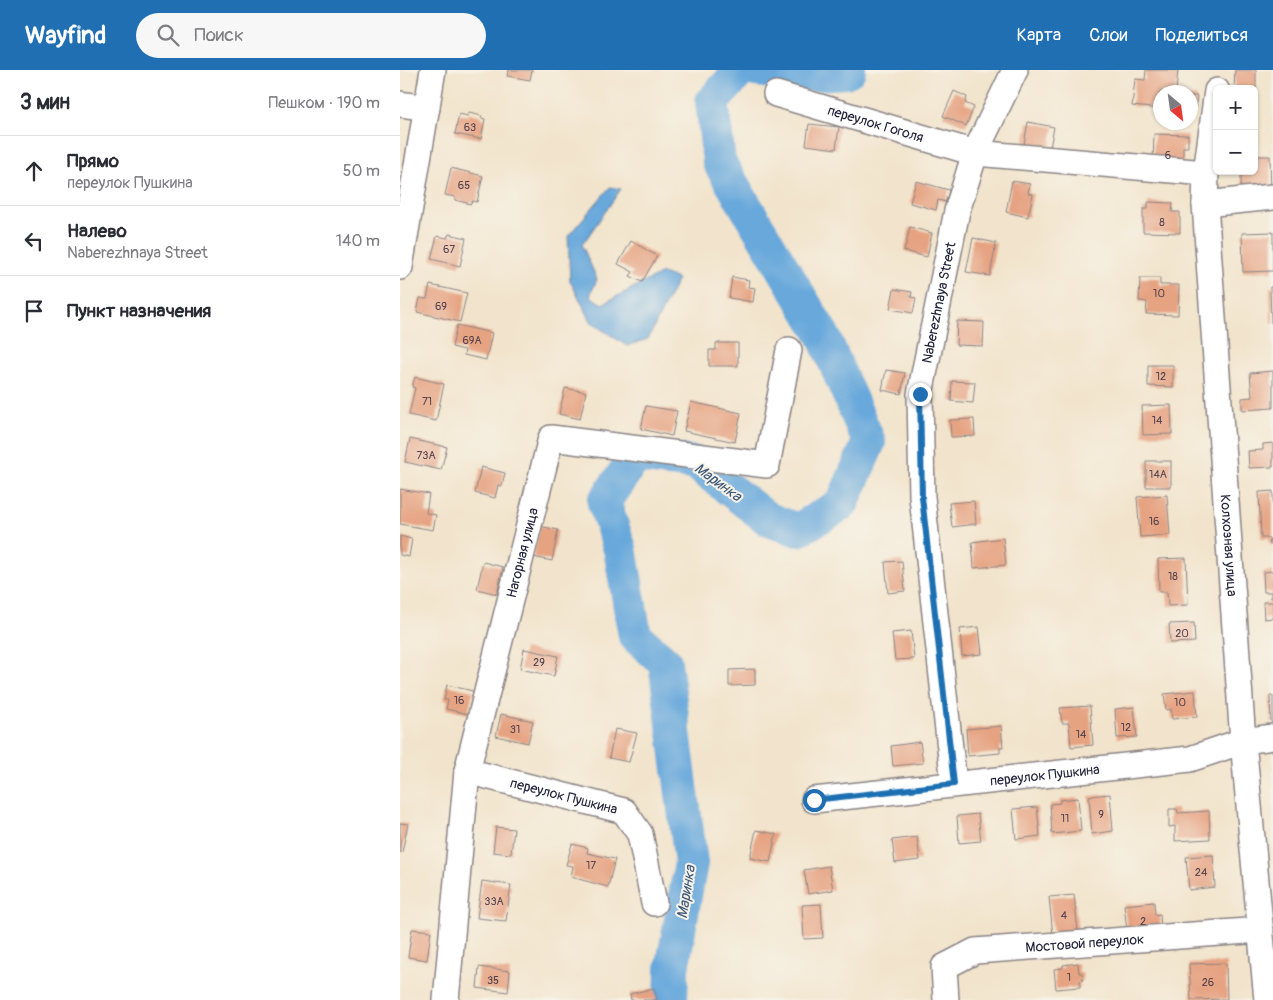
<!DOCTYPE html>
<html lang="ru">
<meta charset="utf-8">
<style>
body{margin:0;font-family:Pangolin,sans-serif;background:#f7f7f7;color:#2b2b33}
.controls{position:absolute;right:15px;top:15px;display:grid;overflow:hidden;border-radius:8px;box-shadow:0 1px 4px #0004}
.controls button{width:45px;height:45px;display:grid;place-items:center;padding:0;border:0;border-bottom:1px solid #e1e1e2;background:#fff;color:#2b2b33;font:25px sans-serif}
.compass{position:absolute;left:753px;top:15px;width:45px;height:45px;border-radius:50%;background:#fff;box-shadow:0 1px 4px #0004;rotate:151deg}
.stop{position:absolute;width:15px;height:15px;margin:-11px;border:4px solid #1f6fb2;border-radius:50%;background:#fff}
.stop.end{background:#1f6fb2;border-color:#fff;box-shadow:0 1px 5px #0008}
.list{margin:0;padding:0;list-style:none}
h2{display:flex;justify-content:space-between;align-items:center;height:65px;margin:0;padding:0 20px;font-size:21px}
h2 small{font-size:16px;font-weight:400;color:#7c7c81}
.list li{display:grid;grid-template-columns:32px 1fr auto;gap:15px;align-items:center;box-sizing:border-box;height:70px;padding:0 20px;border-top:1px solid #e1e1e2}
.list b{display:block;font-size:19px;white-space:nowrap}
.list p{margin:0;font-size:16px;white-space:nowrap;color:#7c7c81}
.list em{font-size:16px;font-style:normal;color:#7c7c81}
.icon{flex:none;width:28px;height:28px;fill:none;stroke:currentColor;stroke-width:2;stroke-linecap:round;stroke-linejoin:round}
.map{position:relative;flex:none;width:873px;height:930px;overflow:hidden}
header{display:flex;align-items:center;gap:30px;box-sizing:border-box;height:70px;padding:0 25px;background:#1f6fb2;color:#fff}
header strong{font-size:24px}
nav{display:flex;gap:28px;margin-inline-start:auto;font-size:18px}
.search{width:350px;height:45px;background:#f7f7f7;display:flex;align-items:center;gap:12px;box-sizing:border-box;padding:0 18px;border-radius:28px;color:#7c7c81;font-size:19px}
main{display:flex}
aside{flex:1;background:#fff}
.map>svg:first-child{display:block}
.water{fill:#68a8db;stroke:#45658b}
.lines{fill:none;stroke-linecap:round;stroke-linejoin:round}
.river{stroke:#68a8db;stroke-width:34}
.building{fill:#e6a382}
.minor-casing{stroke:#8a8384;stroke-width:28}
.minor{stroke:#fff;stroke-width:25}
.route{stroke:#1f6fb2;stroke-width:6}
.labels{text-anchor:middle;stroke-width:4;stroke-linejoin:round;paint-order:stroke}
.number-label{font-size:11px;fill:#53424d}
.street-label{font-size:14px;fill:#22223b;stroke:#f7f3e8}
.water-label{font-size:15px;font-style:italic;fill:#3e587b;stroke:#f7f3e8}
</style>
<header>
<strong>Wayfind</strong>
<div class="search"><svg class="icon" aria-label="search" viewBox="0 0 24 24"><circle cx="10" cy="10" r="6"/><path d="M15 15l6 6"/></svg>Поиск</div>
<nav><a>Карта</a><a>Слои</a><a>Поделиться</a></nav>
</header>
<main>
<aside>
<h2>3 мин<small>Пешком · 190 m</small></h2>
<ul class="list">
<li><svg class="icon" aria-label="ahead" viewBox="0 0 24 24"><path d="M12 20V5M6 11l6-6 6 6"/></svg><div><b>Прямо</b><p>переулок Пушкина</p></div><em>50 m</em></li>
<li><svg class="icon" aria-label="left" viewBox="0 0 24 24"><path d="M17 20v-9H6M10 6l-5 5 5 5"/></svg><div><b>Налево</b><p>Naberezhnaya Street</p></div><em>140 m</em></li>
<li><svg class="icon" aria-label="arrive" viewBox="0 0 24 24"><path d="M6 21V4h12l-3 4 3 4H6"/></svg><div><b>Пункт назначения</b></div></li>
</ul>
</aside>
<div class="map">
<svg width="873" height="930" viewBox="0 0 873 930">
<rect width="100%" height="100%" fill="#f7f3e8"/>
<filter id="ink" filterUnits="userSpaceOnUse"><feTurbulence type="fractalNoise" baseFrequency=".02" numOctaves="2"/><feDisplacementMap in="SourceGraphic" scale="10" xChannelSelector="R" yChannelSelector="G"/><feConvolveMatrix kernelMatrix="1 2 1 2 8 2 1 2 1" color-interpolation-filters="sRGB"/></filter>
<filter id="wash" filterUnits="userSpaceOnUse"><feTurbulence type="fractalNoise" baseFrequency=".0096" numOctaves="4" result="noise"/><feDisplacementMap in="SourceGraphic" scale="20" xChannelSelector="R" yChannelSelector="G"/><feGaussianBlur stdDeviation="1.12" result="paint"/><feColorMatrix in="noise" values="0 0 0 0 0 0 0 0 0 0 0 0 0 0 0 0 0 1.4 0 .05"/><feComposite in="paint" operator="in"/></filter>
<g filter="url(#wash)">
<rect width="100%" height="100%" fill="#f2e4cc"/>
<polygon class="water" points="210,117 221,119 182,175 197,209 190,226 202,234 262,203 278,209 248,269 227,276 192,253 170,211 168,166"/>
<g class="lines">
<g class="river">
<polyline points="356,0 401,5 445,2 449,0"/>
<polyline points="271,930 272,899 291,793 265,592 235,566 220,479 204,432 236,386 295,393 368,449 398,460 442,434 469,372 423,265 319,92 312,32 341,0"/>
</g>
</g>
<g id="blocks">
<g class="building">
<polygon points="109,0 132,0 130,10 107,6"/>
<polygon points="746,0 778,0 776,22 760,22 760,39 732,36 735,9 745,10"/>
<polygon points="835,0 856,0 856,19 834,18"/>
<polygon points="554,21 567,27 565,33 574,37 566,56 543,46"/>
<polygon points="790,26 797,26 795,42 790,42"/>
<polygon points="69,43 82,46 81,48 85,49 81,69 55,64 59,44 68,46"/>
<polygon points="628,52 654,57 649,83 629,79 630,75 624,74"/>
<polygon points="409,54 439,57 436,79 406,75"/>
<polygon points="754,64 788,65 788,77 783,77 783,94 753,93"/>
<polygon points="854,86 870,86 871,124 841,124 841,101 854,101"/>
<polygon points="51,98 83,106 77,132 72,131 71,134 55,130 55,127 45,125"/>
<polygon points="516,111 549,120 546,132 538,130 536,140 510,133"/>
<polygon points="612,111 630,114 628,123 633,124 628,147 606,142"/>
<polygon points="748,132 773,133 772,142 780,142 780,163 743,162 743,139 748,139"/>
<polygon points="510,157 532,163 527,187 504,181"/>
<polygon points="873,162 873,201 843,202 842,163"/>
<polygon points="49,164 66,168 60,196 31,189 37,166 47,168"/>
<polygon points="573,168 596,173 590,206 566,202"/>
<polygon points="231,171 257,186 242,212 230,206 233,202 218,194"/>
<polygon points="332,207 349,210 348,217 355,218 353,232 329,228"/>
<polygon points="740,208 760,208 760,215 779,215 778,245 746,244 747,232 739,231"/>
<polygon points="30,215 67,223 60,252 17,242 20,228 27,229"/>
<polygon points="870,217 873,217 873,253 871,253"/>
<polygon points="494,219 512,222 511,227 516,228 513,243 490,239"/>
<polygon points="557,251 584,252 583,276 556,275"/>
<polygon points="57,255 92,263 86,290 64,285 65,280 52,277"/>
<polygon points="316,273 338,273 338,296 309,296 309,280 316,280"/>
<polygon points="748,295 773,295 773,317 748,316"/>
<polygon points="486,300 505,303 501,324 482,320"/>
<polygon points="873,301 873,338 842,340 842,328 852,327 850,303"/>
<polygon points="15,307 44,314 36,351 9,345 15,318 12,317"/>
<polygon points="552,311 575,312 573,333 551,331"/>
<polygon points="165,318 186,322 180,349 159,344"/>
<polygon points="291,332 341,343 335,372 284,361"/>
<polygon points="771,335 772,364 743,365 742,336"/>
<polygon points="246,336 277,341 272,366 241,359"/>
<polygon points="574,349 575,366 551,367 550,350"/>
<polygon points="10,369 47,377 41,400 5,392"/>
<polygon points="873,373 873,397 849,398 848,381 863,380 863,374"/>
<rect x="746" y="391" width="25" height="26"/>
<polygon points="81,397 105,403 102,416 98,415 95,428 75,423"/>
<polygon points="0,419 29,424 26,443 36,445 33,460 0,454"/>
<polygon points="873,421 873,474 870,475 869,468 861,468 859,422"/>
<polygon points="767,425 770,465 740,467 737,427"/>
<polygon points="574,431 576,454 552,457 549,433"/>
<polygon points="140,456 158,460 152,491 133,487"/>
<polygon points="0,466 12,469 9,487 0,485"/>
<polygon points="603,468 606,495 574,498 572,472"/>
<polygon points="786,488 788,535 768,536 767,522 759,522 758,489"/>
<polygon points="502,491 505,521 488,523 485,492"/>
<polygon points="83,492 103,497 97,524 77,519"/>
<polygon points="873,501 873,528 871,528 871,522 864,522 863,502"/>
<polygon points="863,532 873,532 873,548 864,549"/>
<polygon points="794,553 795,572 770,573 769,554"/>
<polygon points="579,557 582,584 562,586 560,559"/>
<polygon points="511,561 514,589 495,590 492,563"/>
<polygon points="124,579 158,586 154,606 120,599"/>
<polygon points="355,599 355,615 329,616 329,600"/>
<polygon points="47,615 73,621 68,644 46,639 48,630 44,630"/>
<polygon points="795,621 797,647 772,649 771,639 766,640 764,624"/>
<polygon points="870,626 873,626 873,652 871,652"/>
<polygon points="690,636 693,675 671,677 669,653 662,653 660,638"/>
<polygon points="734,637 737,667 717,668 715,639"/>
<polygon points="101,644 133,651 128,673 96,666"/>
<polygon points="601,656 603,677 600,677 600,683 568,686 566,659"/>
<polygon points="215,659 237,663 229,692 209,688"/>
<polygon points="520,672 523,693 493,696 491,676"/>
<polygon points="710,724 713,761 692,764 689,726"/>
<polygon points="678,728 681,761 652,764 650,734 660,733 660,730"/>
<polygon points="637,737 640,766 616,769 613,739"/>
<polygon points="769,739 777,739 778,743 809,741 810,769 775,771 775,756 769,757"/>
<polygon points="578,744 581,771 559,773 557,746"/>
<polygon points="0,753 8,754 2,782 0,782"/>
<polygon points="96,757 114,759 111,784 93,782"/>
<polygon points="356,760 376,764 370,792 350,788"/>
<polygon points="517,767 520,790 495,793 492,770"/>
<polygon points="172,774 188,778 187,783 215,789 208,817 171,807 173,796 166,795"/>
<polygon points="813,785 815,817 789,820 786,787"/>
<polygon points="429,796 433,820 408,824 404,800"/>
<polygon points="82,811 111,815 106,851 77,848"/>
<polygon points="674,825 678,862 653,865 649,827"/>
<polygon points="754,832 755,845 760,844 761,858 727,861 724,835"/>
<polygon points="421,834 423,868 404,869 402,835"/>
<polygon points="12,859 31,861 27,890 8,887"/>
<polygon points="678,893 679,903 682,903 683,910 680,911 680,917 656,919 654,899 663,898 663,895"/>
<polygon points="826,893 827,929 791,930 789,894"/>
<polygon points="79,897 110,901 108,922 77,918"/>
<polygon points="254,918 257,930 231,930 230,924"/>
</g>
</g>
</g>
<g filter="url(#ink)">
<use href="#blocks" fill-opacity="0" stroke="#8a8384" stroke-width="1"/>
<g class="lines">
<defs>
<g id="minor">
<path id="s1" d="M817 21 806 103 805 134 843 671 867 930"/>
<path id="s2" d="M376 24 575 83 806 103"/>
<polyline points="0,34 27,38"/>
<polyline points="805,134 873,127"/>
<polyline points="0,197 33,0"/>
<path id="s3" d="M67 701 224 741 240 764 254 833"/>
<path id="s4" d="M554 714 522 427 520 324 557 141 575 83 615 0"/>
<path id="s5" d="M414 730 790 689 843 671 873 667"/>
<path id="s6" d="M46 930 67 701 151 368 367 395 389 280"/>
<path id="s7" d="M546 930 544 897 575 881 861 860"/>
</g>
</defs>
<use href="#minor" class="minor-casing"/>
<use href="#minor" class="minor"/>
</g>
</g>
<g class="lines" filter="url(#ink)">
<polyline class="route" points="414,730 554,714 522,427 520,324"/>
</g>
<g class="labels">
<g class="number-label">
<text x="70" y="61">63</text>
<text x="768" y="89">6</text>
<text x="64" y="119">65</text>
<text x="762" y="156">8</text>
<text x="49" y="183">67</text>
<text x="759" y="227">10</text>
<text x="41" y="240">69</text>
<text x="72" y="274">69А</text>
<text x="761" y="310">12</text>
<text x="27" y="335">71</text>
<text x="757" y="354">14</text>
<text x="26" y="389">73А</text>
<text x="758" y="408">14А</text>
<text x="754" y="455">16</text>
<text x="773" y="510">18</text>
<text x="782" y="567">20</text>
<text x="139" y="596">29</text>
<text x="59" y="634">16</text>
<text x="780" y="636">10</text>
<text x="726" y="661">12</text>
<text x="115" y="663">31</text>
<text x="681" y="668">14</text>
<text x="701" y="748">9</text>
<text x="665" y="752">11</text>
<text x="191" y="799">17</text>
<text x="801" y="806">24</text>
<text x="94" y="835">33А</text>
<text x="664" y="849">4</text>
<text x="743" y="855">2</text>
<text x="669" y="911">1</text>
<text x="93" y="914">35</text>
<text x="808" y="916">26</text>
</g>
<g class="street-label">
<text dy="5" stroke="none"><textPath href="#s2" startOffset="104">переулок Гоголя</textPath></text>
<text dy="5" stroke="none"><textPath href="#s4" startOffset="485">Naberezhnaya Street</textPath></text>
<text dy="5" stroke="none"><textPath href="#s1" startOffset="456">Колхозная улица</textPath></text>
<text dy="5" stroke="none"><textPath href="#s6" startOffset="455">Нагорная улица</textPath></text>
<text dy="5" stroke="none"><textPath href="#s5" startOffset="232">переулок Пушкина</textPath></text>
<text dy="5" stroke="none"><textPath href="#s3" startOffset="100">переулок Пушкина</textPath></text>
<text dy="5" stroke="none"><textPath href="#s7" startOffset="178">Мостовой переулок</textPath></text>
</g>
<g class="water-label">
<text transform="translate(318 412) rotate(36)" y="5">Маринка</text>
<text transform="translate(286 822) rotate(-81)" y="5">Маринка</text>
</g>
</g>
</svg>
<div class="controls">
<button>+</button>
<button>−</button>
</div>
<svg class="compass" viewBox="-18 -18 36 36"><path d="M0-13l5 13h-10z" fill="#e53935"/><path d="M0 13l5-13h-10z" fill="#7c7c81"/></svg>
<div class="stop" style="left:414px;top:730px"></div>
<div class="stop end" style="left:520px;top:324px"></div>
</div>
</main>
